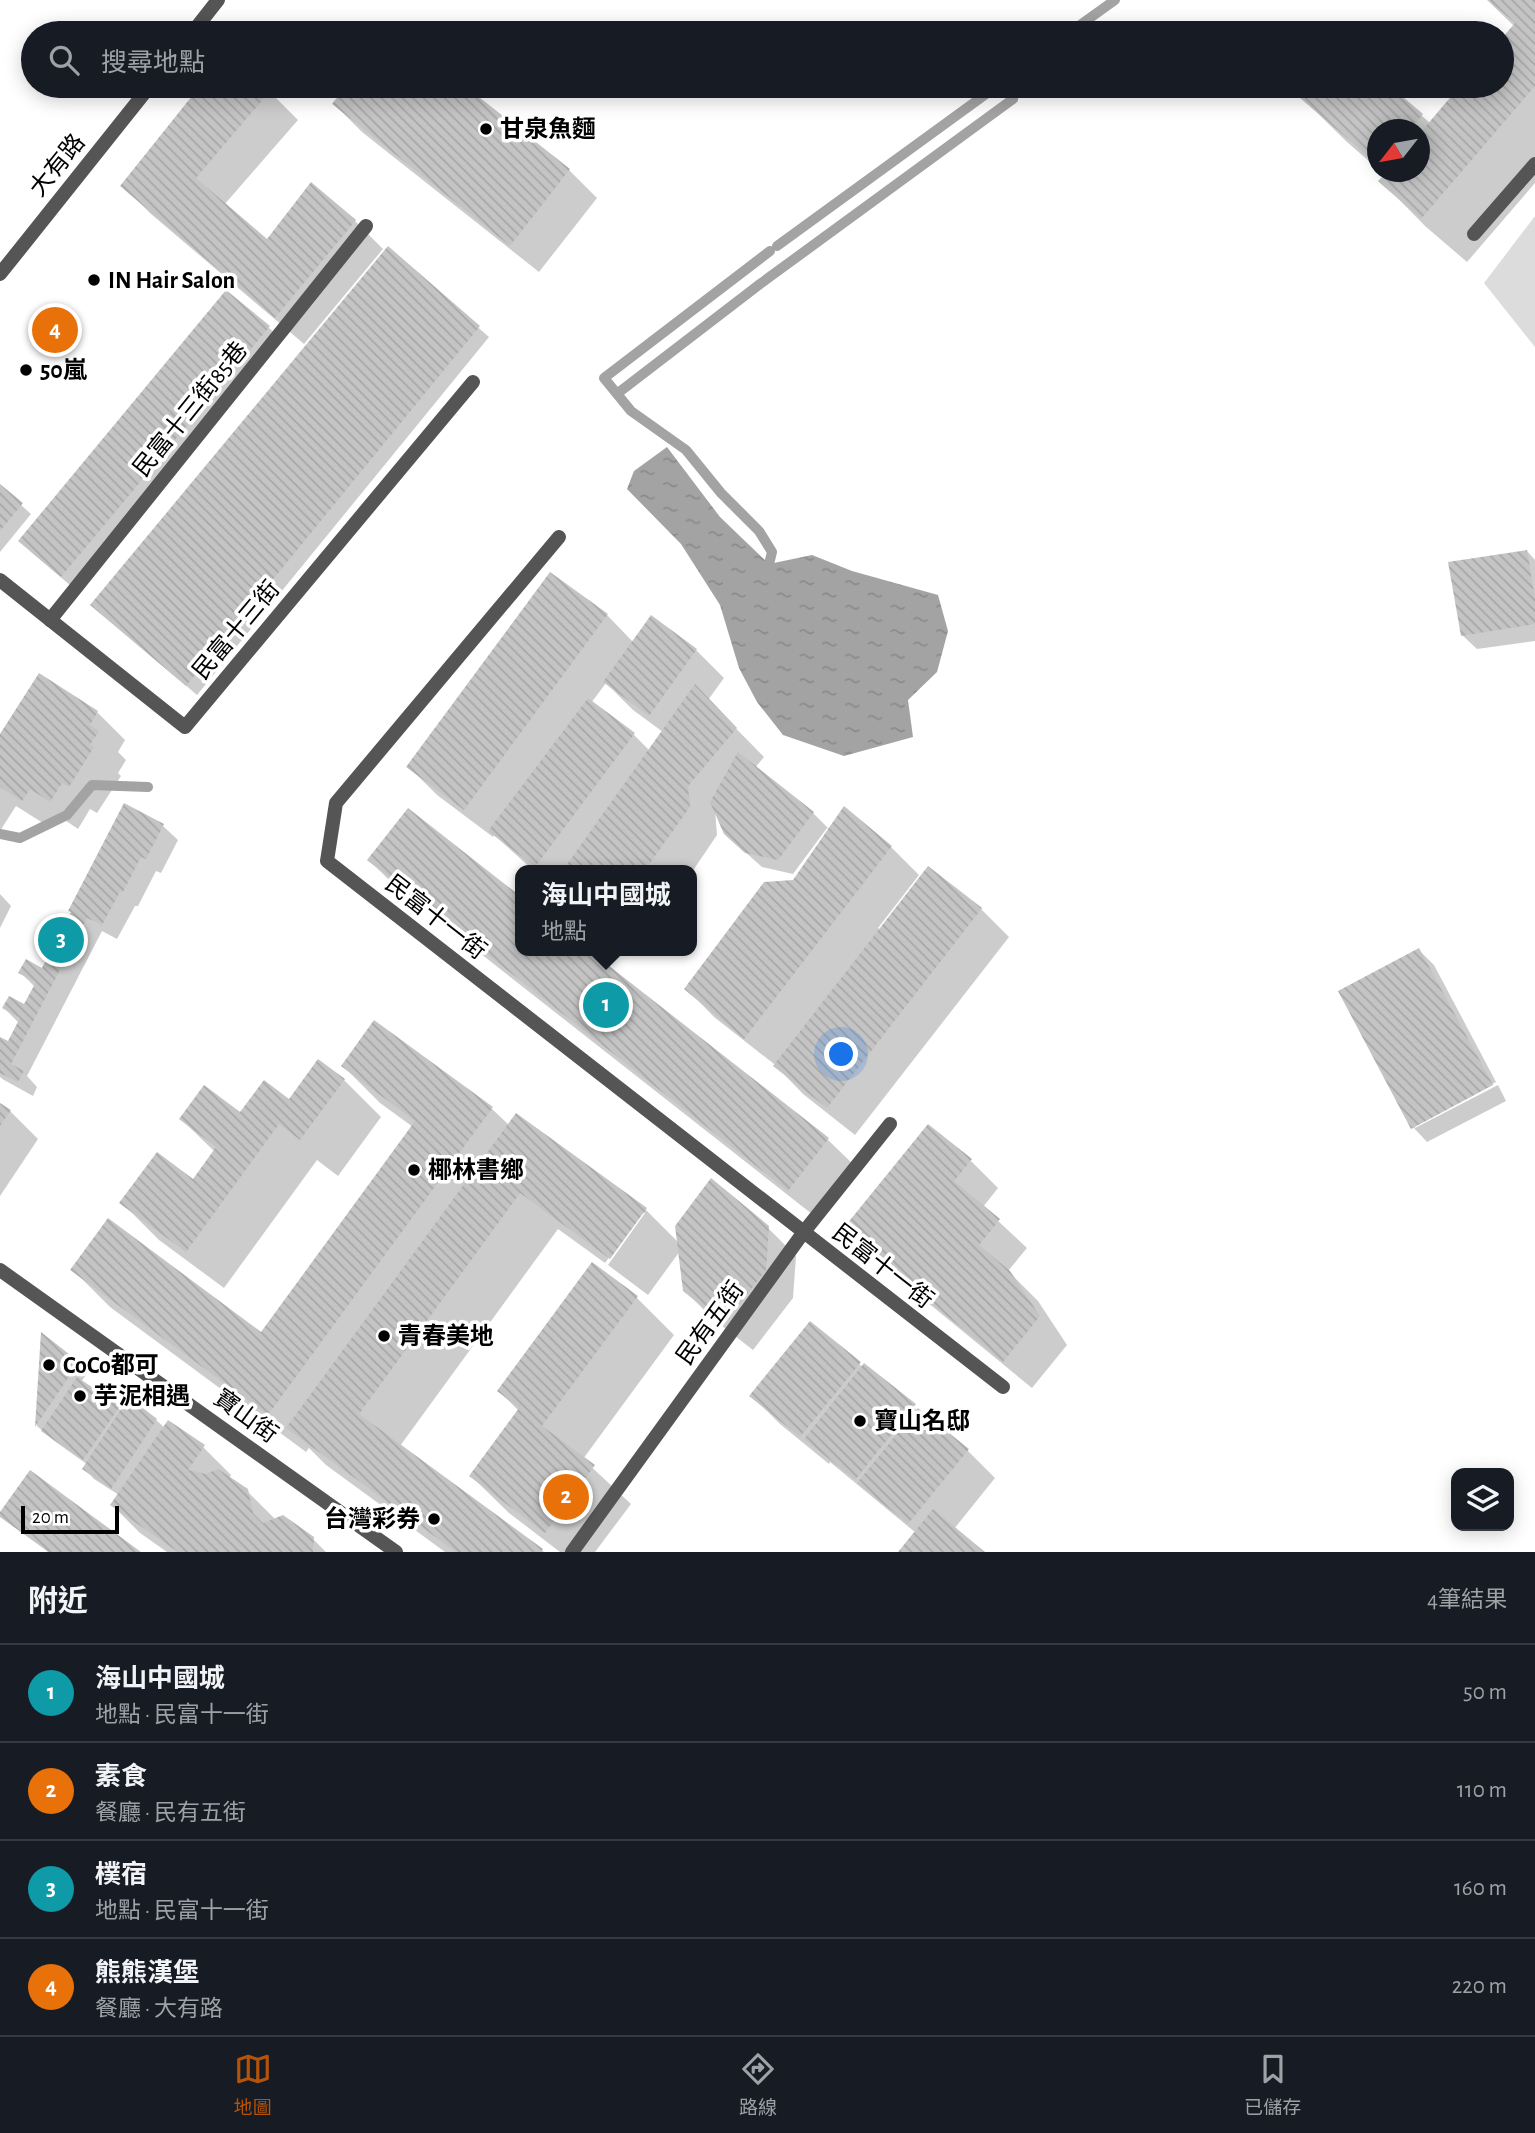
<!DOCTYPE html>
<html lang="zh-TW">
<meta charset="utf-8">
<style>
body{margin:0;font-family:"Alegreya Sans","Noto Sans TC",sans-serif;background:#20242c;color:#f1f3f6}
.controls{position:absolute;right:21px;bottom:21px;display:grid;overflow:hidden;border-radius:14px;box-shadow:0 4px 18px #0003}
.controls button{width:63px;height:63px;display:grid;place-items:center;padding:0;border:0;border-bottom:2px solid #363941;background:#171b24;color:#f1f3f6;font:35px sans-serif}
.compass{position:absolute;left:1367px;top:119px;width:63px;height:63px;border-radius:50%;background:#171b24;box-shadow:0 4px 18px #0003;rotate:239deg}
.scale{position:absolute;left:21px;bottom:18px;width:98px;box-sizing:border-box;padding-left:7px;border:4px solid #000;border-top:0;font-size:19px;line-height:24px;white-space:nowrap;color:#000;-webkit-text-stroke:5px #fff;paint-order:stroke}
.you{position:absolute;left:842px;top:1055px;width:24px;height:24px;margin:-18px;border:5px solid #fff;border-radius:50%;background:#1a73e8;box-shadow:0 0 0 10px #1a73e833}
.badge{display:grid;place-items:center;width:46px;height:46px;border-radius:50%;background:#b45309;color:#fff;font-size:23px;font-weight:700}
.pin{position:absolute;translate:-50% -50%;border:4px solid #fff;box-shadow:0 2px 7px #0006}
.popup{position:absolute;left:515px;top:865px;width:182px;height:91px;box-sizing:border-box;display:grid;place-content:center;border-radius:14px;background:#171b24;filter:drop-shadow(0 2px 5px #0005);font-size:23px;white-space:nowrap;color:#9ea1a6}
.popup b{font-size:26px;color:#f1f3f6}
.popup::after{content:'';position:absolute;left:50%;top:100%;margin-left:-14px;border:14px solid transparent;border-top-color:#171b24}
.list{margin:0;padding:0;list-style:none}
h2{display:flex;justify-content:space-between;align-items:center;height:91px;margin:0;padding:0 28px;font-size:30px}
h2 small{font-size:23px;font-weight:400;color:#9ea1a6}
.list li{display:grid;grid-template-columns:46px 1fr auto;gap:21px;align-items:center;box-sizing:border-box;height:98px;padding:0 28px;border-top:2px solid #363941}
.list b{display:block;font-size:26px;white-space:nowrap}
.list p{margin:0;font-size:23px;white-space:nowrap;color:#9ea1a6}
.list em{font-size:23px;font-style:normal;color:#9ea1a6}
.icon{flex:none;width:38px;height:38px;fill:none;stroke:currentColor;stroke-width:2;stroke-linecap:round;stroke-linejoin:round}
.map{position:relative;flex:none;width:1535px;height:1552px;overflow:hidden}
.search{position:absolute;background:#171b24;box-shadow:0 4px 18px #0003;left:21px;right:21px;top:21px;height:77px;display:flex;align-items:center;gap:18px;box-sizing:border-box;padding:0 24px;border-radius:38px;color:#9ea1a6;font-size:26px}
.sheet{height:483px;background:#171b24}
nav{display:flex;justify-content:space-around;align-items:center;box-sizing:border-box;height:98px;border-top:2px solid #363941;background:#171b24;font-size:19px;color:#9ea1a6}
nav a{display:grid;justify-items:center;gap:4px}
nav .on{color:#b45309}
.map>svg:first-child{display:block}
.green{fill:#dcdcdc}
.water{fill:url(#water-ripples)}
.shadow{fill:#0003;fill-rule:evenodd}
.lines{fill:none;stroke-linecap:round;stroke-linejoin:round}
.stream{stroke:#a3a3a3;stroke-width:10}
.building{fill:url(#building-back-hatch)}
.service{stroke:#555;stroke-width:14}
.minor{stroke:#555;stroke-width:14}
.poi-dot{fill:#000;stroke:#fff;stroke-width:2.5}
.labels{text-anchor:middle;stroke-width:7;stroke-linejoin:round;paint-order:stroke}
.poi-label{font-size:24px;font-weight:bold;fill:#000;stroke:#fff;text-anchor:start}
.street-label{font-size:24px;fill:#000;stroke:#fff}
</style>
<div class="map">
<svg width="1535" height="1552" viewBox="0 0 1535 1552">
<defs>
<pattern id="water-ripples" width="26" height="14" patternUnits="userSpaceOnUse" patternTransform="scale(1.75)"><rect width="26" height="14" fill="#a3a3a3"/><path d="M2 4q2-2 4 0t4 0M15 11q2-2 4 0t4 0" fill="none" stroke="#8b8b8b"/></pattern>
<pattern id="building-back-hatch" width="6" height="6" patternUnits="userSpaceOnUse" patternTransform="scale(1.75)"><rect width="6" height="6" fill="#c4c4c4"/><path d="M-1 5l2 2M0 0l6 6M5-1l2 2" fill="none" stroke="#a7a7a7"/></pattern>
</defs>
<rect width="100%" height="100%" fill="#fff"/>
<polygon class="green" points="1535,216 1535,347 1484,283"/>
<polygon class="water" points="667,447 720,517 769,564 812,555 852,571 938,595 948,631 937,672 908,700 913,737 844,756 783,735 757,702 739,668 720,605 681,544 627,489 634,471"/>
<g class="shadow">
<polygon points="1487,0 1535,0 1535,183 1467,262 1425,226 1381,181 1385,176 1381,172 1420,172 1420,130 1378,130 1378,169 1347,142 1302,98 1312,86 1388,86 1430,123 1463,86 1502,86 1502,40 1514,26"/>
<polygon points="203,86 264,86 298,120 224,205 267,241 355,221 383,249 304,344 151,214 123,186"/>
<polygon points="349,86 462,86 569,170 597,198 539,272 362,132 334,104"/>
<polygon points="388,249 489,337 197,695 102,614"/>
<polygon points="268,327 278,336 71,586 30,551"/>
<polygon points="0,486 31,514 0,552"/>
<polygon points="1527,551 1535,560 1535,641 1477,649 1462,635"/>
<path d="M607 615 634 643 696 650 724 678 708 700 764 757 755 768 813 813 830 830 891 847 919 875 878 928 881 930 981 909 1009 937 855 1135 803 1094 774 1064 714 1017 687 989 794 882 830 830 827 828 793 874 762 867 725 834 715 810 717 835 692 872 533 870 494 835 493 837 437 795 409 767ZM606 683 633 710 663 732 650 751 634 735 591 703Z"/>
<polygon points="97,712 125,740 118,752 126,760 118,773 121,776 97,813 90,809 78,829 59,816 51,828 16,806 0,831 0,737"/>
<polygon points="408,810 520,898 520,951 587,951 828,1140 856,1167 817,1218 397,888 369,860"/>
<polygon points="163,826 178,840 161,873 156,871 138,906 135,906 117,939 102,931 27,1076 37,1087 33,1096 4,1080 0,1077 0,1039 8,1044 19,1023 4,1008 25,1006 35,987 20,972 43,970 54,949 40,935 61,933"/>
<polygon points="0,894 11,906 0,928"/>
<polygon points="1419,950 1434,965 1496,1082 1415,1124 1415,1128 1498,1085 1506,1101 1427,1142 1413,1127"/>
<polygon points="375,1022 492,1109 509,1125 646,1210 679,1243 768,1228 796,1256 793,1298 753,1350 713,1319 684,1290 680,1251 648,1295 608,1265 645,1213 641,1213 605,1263 558,1229 400,1446 544,1552 445,1552 326,1465 309,1448 306,1452 110,1307 72,1269 262,1334 413,1127 380,1103 343,1066"/>
<polygon points="344,1080 381,1117 338,1176 317,1160 224,1288 159,1240 122,1203 194,1181 215,1152 181,1119 240,1115 289,1101"/>
<polygon points="0,1105 10,1111 38,1139 0,1196"/>
<polygon points="971,1161 998,1188 983,1207 1027,1248 1008,1271 1038,1301 1067,1345 1032,1388 872,1257 844,1229"/>
<polygon points="592,1264 637,1298 674,1335 583,1459 631,1504 595,1552 560,1552 509,1513 471,1476 519,1411 499,1391"/>
<polygon points="42,1336 87,1373 81,1382 122,1411 156,1420 165,1428 203,1447 231,1475 229,1478 247,1491 276,1520 313,1539 326,1552 167,1552 140,1533 112,1505 119,1495 94,1479 85,1469 88,1465 53,1440 37,1426"/>
<polygon points="859,1364 967,1450 995,1478 954,1529 982,1552 901,1552 916,1533 830,1462 829,1464 780,1424 752,1396"/>
</g>
<g class="lines">
<g class="stream">
<polyline points="1069,33 1115,0"/>
<polyline points="777,246 997,86"/>
<polyline points="618,393 760,284 1013,99 1009,92"/>
<polyline points="769,564 772,552 759,531 721,493 686,450 631,411 604,378 770,251"/>
<polyline points="0,834 20,838 67,815 92,785 148,787"/>
</g>
</g>
<g class="building">
<polygon points="1488,0 1535,0 1535,86 1421,219 1378,181 1387,172 1420,172 1420,133 1460,86 1502,86 1502,38 1515,23"/>
<polygon points="200,86 266,86 271,90 196,178 267,239 311,182 356,220 275,318 120,186"/>
<polygon points="346,86 465,86 570,169 510,246 332,104"/>
<polygon points="1310,86 1390,86 1423,114 1410,130 1378,130 1378,165 1300,98"/>
<polygon points="388,246 480,326 186,686 90,605"/>
<polygon points="226,290 270,326 61,577 18,541"/>
<polygon points="0,484 23,503 0,531"/>
<polygon points="1527,550 1535,599 1535,624 1461,636 1448,562"/>
<polygon points="550,572 608,614 464,810 406,767"/>
<polygon points="651,615 697,649 649,716 603,682"/>
<polygon points="39,673 98,711 90,725 99,731 90,745 94,747 69,787 62,783 50,802 30,789 22,801 0,787 0,734"/>
<polygon points="695,684 737,728 688,786 690,807 645,870 563,870"/>
<polygon points="588,698 635,733 535,867 488,831"/>
<polygon points="738,752 814,812 778,860 745,853 724,834 710,802"/>
<polygon points="124,803 164,824 146,859 141,857 123,892 120,892 102,925 87,918 11,1064 24,1071 18,1082 0,1073 0,1037 8,1041 20,1018 2,1008 9,996 24,1004 36,982 18,973 26,959 42,968 54,944 37,935 45,922 61,931 71,912 68,911"/>
<polygon points="844,806 892,846 744,1039 684,989 764,882 793,880"/>
<polygon points="408,808 520,896 520,951 590,951 829,1138 788,1191 367,860"/>
<polygon points="928,866 982,908 827,1108 773,1066"/>
<polygon points="1419,948 1493,1085 1411,1129 1338,991"/>
<polygon points="374,1020 493,1107 268,1415 70,1270 108,1218 261,1332 415,1121 341,1066"/>
<polygon points="318,1059 345,1079 300,1140 279,1124 186,1252 119,1203 157,1152 193,1179 216,1147 179,1119 204,1085 240,1112 264,1080 289,1099"/>
<polygon points="0,1103 11,1110 0,1126"/>
<polygon points="516,1113 647,1208 610,1259 520,1193 359,1414 543,1549 541,1552 456,1552 286,1428"/>
<polygon points="928,1124 972,1159 954,1181 1000,1219 979,1245 1010,1271 1040,1316 1003,1362 842,1230"/>
<polygon points="711,1178 769,1226 766,1270 724,1324 683,1291 675,1226"/>
<polygon points="592,1262 638,1296 542,1426 595,1465 545,1533 469,1476 519,1408 497,1391"/>
<polygon points="810,1321 861,1362 800,1437 749,1396"/>
<polygon points="41,1332 79,1362 35,1427"/>
<polygon points="864,1363 916,1404 855,1480 804,1439"/>
<polygon points="77,1377 120,1406 83,1460 41,1431"/>
<polygon points="129,1397 157,1419 111,1489 82,1469"/>
<polygon points="918,1408 969,1449 908,1524 857,1483"/>
<polygon points="168,1420 205,1445 188,1470 206,1474 218,1469 248,1489 253,1513 263,1523 283,1515 314,1537 313,1552 178,1552 110,1505"/>
<polygon points="30,1470 76,1504 141,1552 48,1552 43,1548 0,1517 0,1512"/>
<polygon points="933,1509 985,1552 898,1552"/>
</g>
<g class="lines">
<g class="service">
<polyline points="1474,234 1535,164"/>
<polyline points="0,580 185,727 473,382"/>
<polyline points="50,620 366,226"/>
</g>
<g class="minor">
<polyline points="192,33 218,0"/>
<polyline points="0,274 150,86"/>
<polyline points="559,537 336,803 327,861 1003,1387"/>
<polyline points="0,1270 396,1552"/>
<polyline points="572,1552 803,1233 890,1124"/>
</g>
</g>
<g class="poi-dot">
<circle cx="486" cy="129" r="7"/>
<circle cx="94" cy="280" r="7"/>
<circle cx="26" cy="370" r="7"/>
<circle cx="414" cy="1170" r="7"/>
<circle cx="384" cy="1336" r="7"/>
<circle cx="49" cy="1365" r="7"/>
<circle cx="80" cy="1396" r="7"/>
<circle cx="860" cy="1421" r="7"/>
<circle cx="434" cy="1519" r="7"/>
</g>
<g class="labels">
<g class="poi-label">
<text x="500" y="137">甘泉魚麵</text>
<text x="108" y="288">IN Hair Salon</text>
<text x="40" y="378">50嵐</text>
<text x="428" y="1178">椰林書鄉</text>
<text x="398" y="1344">青春美地</text>
<text x="63" y="1373">CoCo都可</text>
<text x="94" y="1404">芋泥相遇</text>
<text x="874" y="1429">寶山名邸</text>
<text x="420" y="1527" text-anchor="end">台灣彩券</text>
</g>
<g class="street-label">
<text transform="translate(57 165) rotate(-51)" y="8">大有路</text>
<text transform="translate(190 409) rotate(-51)" y="8">民富十三街85巷</text>
<text transform="translate(236 630) rotate(-50)" y="8">民富十三街</text>
<text transform="translate(436 917) rotate(38)" y="8">民富十一街</text>
<text transform="translate(883 1266) rotate(38)" y="8">民富十一街</text>
<text transform="translate(710 1323) rotate(-54)" y="8">民有五街</text>
<text transform="translate(246 1416) rotate(36)" y="8">寶山街</text>
</g>
</g>
</svg>
<div class="controls">
<button><svg class="icon" aria-label="layers" viewBox="0 0 24 24"><path d="M12 4l9 5-9 5-9-5zM3 14l9 5 9-5"/></svg></button>
</div>
<svg class="compass" viewBox="-18 -18 36 36"><path d="M0-13l5 13h-10z" fill="#e53935"/><path d="M0 13l5-13h-10z" fill="#9ea1a6"/></svg>
<div class="scale">20 m</div>
<div class="you"></div>
<div class="pin badge" style="left:606px;top:1005px;background:#0f9aa8">1</div>
<div class="popup"><b>海山中國城</b>地點</div>
<div class="pin badge" style="left:566px;top:1497px;background:#e8710a">2</div>
<div class="pin badge" style="left:61px;top:940px;background:#0f9aa8">3</div>
<div class="pin badge" style="left:55px;top:330px;background:#e8710a">4</div>
<div class="search"><svg class="icon" aria-label="search" viewBox="0 0 24 24"><circle cx="10" cy="10" r="6"/><path d="M15 15l6 6"/></svg>搜尋地點</div>
</div>
<section class="sheet">
<h2>附近<small>4筆結果</small></h2>
<ul class="list">
<li><span class="badge" style="background:#0f9aa8">1</span><div><b>海山中國城</b><p>地點 · 民富十一街</p></div><em>50 m</em></li>
<li><span class="badge" style="background:#e8710a">2</span><div><b>素食</b><p>餐廳 · 民有五街</p></div><em>110 m</em></li>
<li><span class="badge" style="background:#0f9aa8">3</span><div><b>樸宿</b><p>地點 · 民富十一街</p></div><em>160 m</em></li>
<li><span class="badge" style="background:#e8710a">4</span><div><b>熊熊漢堡</b><p>餐廳 · 大有路</p></div><em>220 m</em></li>
</ul>
</section>
<nav>
<a class="on"><svg class="icon" aria-label="map" viewBox="0 0 24 24"><path d="M3 6l6-2 6 2 6-2v14l-6 2-6-2-6 2zM9 4v14M15 6v14"/></svg>地圖</a>
<a><svg class="icon" aria-label="directions" viewBox="0 0 24 24"><path d="M12 3l9 9-9 9-9-9zM9 14v-3h6M13 9l2 2-2 2"/></svg>路線</a>
<a><svg class="icon" aria-label="saved" viewBox="0 0 24 24"><path d="M7 4h10v16l-5-4-5 4z"/></svg>已儲存</a>
</nav>
